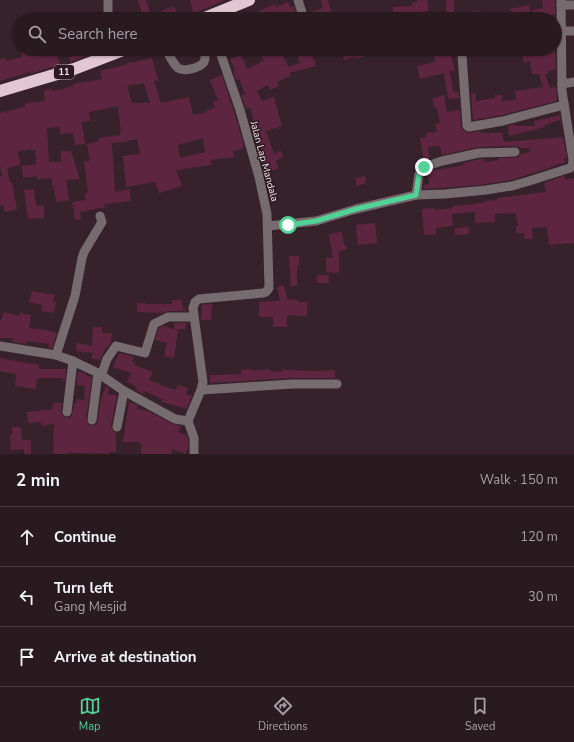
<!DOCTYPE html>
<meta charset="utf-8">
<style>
body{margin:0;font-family:"Nunito Sans",sans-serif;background:#312329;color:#f1f3f6}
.stop{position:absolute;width:12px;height:12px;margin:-9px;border:3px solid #51d398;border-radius:50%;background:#fff}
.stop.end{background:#51d398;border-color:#fff;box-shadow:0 1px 4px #0008}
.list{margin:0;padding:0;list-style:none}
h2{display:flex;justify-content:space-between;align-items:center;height:52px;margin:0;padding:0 16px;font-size:17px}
h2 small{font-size:13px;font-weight:400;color:#a5a1a5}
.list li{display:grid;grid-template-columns:26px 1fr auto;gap:12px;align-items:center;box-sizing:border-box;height:60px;padding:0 16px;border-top:1px solid #45383e}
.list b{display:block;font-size:15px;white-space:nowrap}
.list p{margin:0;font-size:13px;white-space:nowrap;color:#a5a1a5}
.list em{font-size:13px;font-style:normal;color:#a5a1a5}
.icon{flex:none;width:22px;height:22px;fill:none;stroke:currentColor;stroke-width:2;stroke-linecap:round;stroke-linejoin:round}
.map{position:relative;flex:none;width:574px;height:454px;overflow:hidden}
.search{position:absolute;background:#291a20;box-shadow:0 1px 3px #0004;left:12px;right:12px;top:12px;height:44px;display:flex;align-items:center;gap:10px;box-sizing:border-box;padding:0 14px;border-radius:22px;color:#a5a1a5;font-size:15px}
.sheet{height:232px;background:#291a20}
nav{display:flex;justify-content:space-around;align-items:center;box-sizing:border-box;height:56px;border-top:1px solid #45383e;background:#291a20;font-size:11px;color:#a5a1a5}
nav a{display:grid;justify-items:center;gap:2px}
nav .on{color:#51d398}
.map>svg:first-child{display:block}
.building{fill:#5e2541;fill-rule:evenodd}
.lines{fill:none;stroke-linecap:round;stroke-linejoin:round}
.minor{stroke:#766b6f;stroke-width:9}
.highway{stroke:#e2c6d1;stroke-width:12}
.route{stroke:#51d398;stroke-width:5}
.labels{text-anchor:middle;stroke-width:3;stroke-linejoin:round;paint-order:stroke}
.shield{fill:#2c1921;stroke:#bbabb1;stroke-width:1}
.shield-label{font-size:9px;font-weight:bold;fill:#f8e9ef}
.street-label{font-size:10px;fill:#f8e9ef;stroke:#2c1921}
</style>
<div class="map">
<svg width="574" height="454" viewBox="0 0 574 454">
<rect width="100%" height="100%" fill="#37222b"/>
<g class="building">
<polygon points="138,0 146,0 151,15 174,6 179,19 141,19 143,18"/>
<polygon points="190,0 226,0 199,11 195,19 192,19 190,12 193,11"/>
<polygon points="321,0 328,0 333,19 310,19 308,13 323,8"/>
<polygon points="417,0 427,0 429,11 411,13 412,19 405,19 404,17 393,18 393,7 413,6 412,3 417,2"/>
<rect x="446" y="0" width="8" height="19"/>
<polygon points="542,0 555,0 555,14 533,18 532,10 543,8"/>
<polygon points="288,2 290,7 294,6 298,19 240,19 275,4 276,7"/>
<polygon points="529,5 531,16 525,17 525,16 512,18 510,9"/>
<polygon points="473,11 487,12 487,19 472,19"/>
<polygon points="20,49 44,49 46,57 57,53 60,64 31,74 30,72 0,81 0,59 6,58 7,61 22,57"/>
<polygon points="72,49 90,49 92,54 70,62 69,57 72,57"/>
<polygon points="258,49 280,49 288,67 300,63 296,49 310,49 316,66 289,73 291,76 277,82 279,86 270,90 268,85 257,91 262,101 274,97 282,126 266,131 274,154 281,151 284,157 276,160 278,169 265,172 261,157 264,156 250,107 246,109 241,95 245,94 239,79 236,80 233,71 235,71 230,59 241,55 247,69 264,61"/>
<polygon points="341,49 387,49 387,53 364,56 364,57 355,59 355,57 344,60"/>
<polygon points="433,49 449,49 455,70 450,71 453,92 459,92 459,98 448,99 444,73 420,79 417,66 435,62"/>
<polygon points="521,49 555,49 556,70 547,71 548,74 545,74 550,88 556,87 557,101 502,115 473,120 471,94 475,93 476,101 495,98 495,95 502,95 502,101 516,100 515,91 543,87 539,74 532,74 530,61 524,63"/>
<path d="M152 58 158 80 154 81 161 103 189 97 193 115 207 112 206 110 215 108 213 102 218 100 210 80 222 75 234 112 243 142V149L233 151 234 157 210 160 212 165 176 170 182 186 159 193 155 182 126 187 123 156 140 154 137 139 126 141V142L112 143 115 192 129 189 131 201 104 204 105 207 80 212 81 219 75 220 72 202 86 200 84 194 88 193 84 161H90L87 144 99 141V138L120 135V133L121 132 118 106 89 112 90 121 81 122 84 134 85 144 75 145 73 133 60 134V127L47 128 49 162H61V151H71L80 179 66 180 69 200 56 202 54 186H52V178L37 179V176L23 178 22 166 36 164 35 150 31 151V149L17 152 21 164 7 169 10 183 12 182 17 209 5 212 3 205 0 206V176H2L0 165V113L17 109V108L25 107V103L45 101 44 90 52 89V91L65 89V88L74 86 73 84 102 79 100 71 125 65V64L131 62V63ZM144 83 150 103H132L127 86ZM203 138 205 152 180 158 178 145Z"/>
<polygon points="444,95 447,112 460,110 461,126 464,131 470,133 480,131 481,133 502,133 504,142 563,137 567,158 564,158 565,163 558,164 558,165 511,180 480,185 423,189 424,185 429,184 428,172 434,170 455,167 464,165 463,163 480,159 484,159 484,161 487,162 499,160 499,158 516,158 518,157 521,154 530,152 529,148 520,148 515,146 479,147 442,155 440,146 428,147 430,159 424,161 420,138 427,137 426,133 437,132 435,124 440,123 437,108 435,109 432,99"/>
<polygon points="560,115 562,131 560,120 545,125 545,127 509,136 508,126 515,124 515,126 535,126 534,121"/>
<polygon points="365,176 366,183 357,186 355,178"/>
<polygon points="564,176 566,180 574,178 574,243 549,245 547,227 532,228 533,239 525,239 524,233 516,233 516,226 518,226 516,213 495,214 495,222 475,223 475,212 452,214 453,226 436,228 436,234 424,235 422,209 434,208 434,210 453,208 453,206 475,204 475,203 485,203 485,201 497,200 497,198 546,192 544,183"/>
<polygon points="34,189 36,206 44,206 44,218 28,219 24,190"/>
<polygon points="375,223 377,243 358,245 356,225"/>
<polygon points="469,227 469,234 455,235 455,228"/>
<polygon points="342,232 344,245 346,245 347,250 339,251 339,273 326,272 326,257 333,258 329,234"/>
<polygon points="289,256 299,256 299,266 297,266 297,286 291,286"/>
<rect x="317" y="275" width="12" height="8"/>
<polygon points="284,285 287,299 298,300 298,302 307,302 307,316 287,315 287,327 273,327 273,317 259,317 259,302 280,301 277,287"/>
<polygon points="32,291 55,295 53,301 56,302 54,313 41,311 42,305 29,302"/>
<polygon points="172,300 182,300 183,310 186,309 186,311 168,311 163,313 137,312 137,303 145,303 145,304 172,304"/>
<polygon points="212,304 211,320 201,320 202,305"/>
<polygon points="4,312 19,316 20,313 31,315 29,328 47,330 57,333 52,348 48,348 49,344 27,341 26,344 12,342 13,338 0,338 0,320 1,320"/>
<polygon points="174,323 186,323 185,329 174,329 178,330 174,358 164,356 167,343 155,340 159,328 163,326 174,329"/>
<polygon points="93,327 102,327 102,333 112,333 111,342 109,346 107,346 100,360 91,358 93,353 76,351 77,343 92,346"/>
<polygon points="119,353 134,357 132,362 135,362 134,365 153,372 149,380 160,384 160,385 176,390 178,385 188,388 186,394 192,396 187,409 162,402 162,399 144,391 143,394 136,390 137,387 127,382 131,373 113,367"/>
<polygon points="0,358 39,365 39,369 66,369 65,381 62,380 62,378 37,378 36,389 15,386 16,374 0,371"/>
<polygon points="252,369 252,371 270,369 270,371 282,372 282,370 295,370 315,371 335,370 335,378 292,378 210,383 210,375 241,374 241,370"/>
<polygon points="78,372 83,373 86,374 86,376 92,377 86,419 89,425 94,426 97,423 101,399 106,386 109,388 108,395 117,395 111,426 113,431 116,433 116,452 109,452 109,454 69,453 69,454 53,454 54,424 42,426 41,422 28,423 27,412 53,409 53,403 62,403 61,412 64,417 69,418 72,416 74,403 76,403 77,399 84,400 85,386 76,385"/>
<polygon points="129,402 138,405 137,409 148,411 172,424 181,426 178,432 187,435 188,439 188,448 185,454 172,449 171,454 141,454 141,443 139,443 139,442 123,442"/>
<polygon points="12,427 21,427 22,440 31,440 31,454 24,454 24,449 11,450 10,434 13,434"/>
</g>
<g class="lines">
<g class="minor">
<polyline points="298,0 304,19"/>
<polyline points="561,5 574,5"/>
<polyline points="108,19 108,0"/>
<polyline points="561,31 574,31"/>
<path d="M166 49C169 55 173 64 178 68 184 72 200 68 204 62 206 58 205 53 204 49"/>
<polyline points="473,49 463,52 462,55 467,126 469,127 503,121 564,105"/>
<polyline points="562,84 574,82"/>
<polyline points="416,195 419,174 424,167 442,161 479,153 515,152"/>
<polyline points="268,226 316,221 356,209 416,195 445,194 486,190 512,186 526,182 570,168 572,166 573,160 562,91 561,0"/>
<polyline points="0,346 56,355 73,361 98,373 124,391 175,419 188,421"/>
<polyline points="56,355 75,296 82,258 84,252 102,222 100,216"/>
<polyline points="101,376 107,359 116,346 145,353 154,324 168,317 194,317"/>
<polyline points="201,390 292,384 337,384"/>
<polyline points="67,412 73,361"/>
<polyline points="92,420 98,373"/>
<polyline points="117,427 124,391"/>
<polyline points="194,454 194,438 188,421 201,390 203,382 193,308 195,302 199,299 263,293 266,292 269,288 267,214 259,177 240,110 219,49"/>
</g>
<g class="highway">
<polyline points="202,19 249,0"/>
<polyline points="0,91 74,69 126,49"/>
</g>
</g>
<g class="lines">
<polyline class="route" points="288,225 316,221 356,209 416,195 419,174 424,167"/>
</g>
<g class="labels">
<rect class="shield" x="54" y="65" width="20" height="14" rx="3"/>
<g class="shield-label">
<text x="64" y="75">11</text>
</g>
<g class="street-label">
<text transform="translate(265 161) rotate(75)" y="4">Jalan Lap Mandala</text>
</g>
</g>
</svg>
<div class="stop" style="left:288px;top:225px"></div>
<div class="stop end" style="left:424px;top:167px"></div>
<div class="search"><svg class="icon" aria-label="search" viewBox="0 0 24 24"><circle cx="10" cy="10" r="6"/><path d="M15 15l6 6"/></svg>Search here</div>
</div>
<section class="sheet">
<h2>2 min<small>Walk · 150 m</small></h2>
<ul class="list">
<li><svg class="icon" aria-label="ahead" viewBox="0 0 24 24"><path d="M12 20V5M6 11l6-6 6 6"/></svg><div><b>Continue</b></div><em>120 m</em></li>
<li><svg class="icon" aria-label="left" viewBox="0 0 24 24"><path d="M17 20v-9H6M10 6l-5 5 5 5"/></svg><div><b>Turn left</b><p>Gang Mesjid</p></div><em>30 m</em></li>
<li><svg class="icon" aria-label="arrive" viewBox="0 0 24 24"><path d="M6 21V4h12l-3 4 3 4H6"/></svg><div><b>Arrive at destination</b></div></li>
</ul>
</section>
<nav>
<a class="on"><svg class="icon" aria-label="map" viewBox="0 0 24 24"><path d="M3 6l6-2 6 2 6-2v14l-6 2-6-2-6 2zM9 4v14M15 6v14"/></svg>Map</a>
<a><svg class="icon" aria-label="directions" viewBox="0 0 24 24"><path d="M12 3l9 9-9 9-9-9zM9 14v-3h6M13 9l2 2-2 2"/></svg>Directions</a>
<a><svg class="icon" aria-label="saved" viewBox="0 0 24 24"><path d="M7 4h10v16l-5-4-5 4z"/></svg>Saved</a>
</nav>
